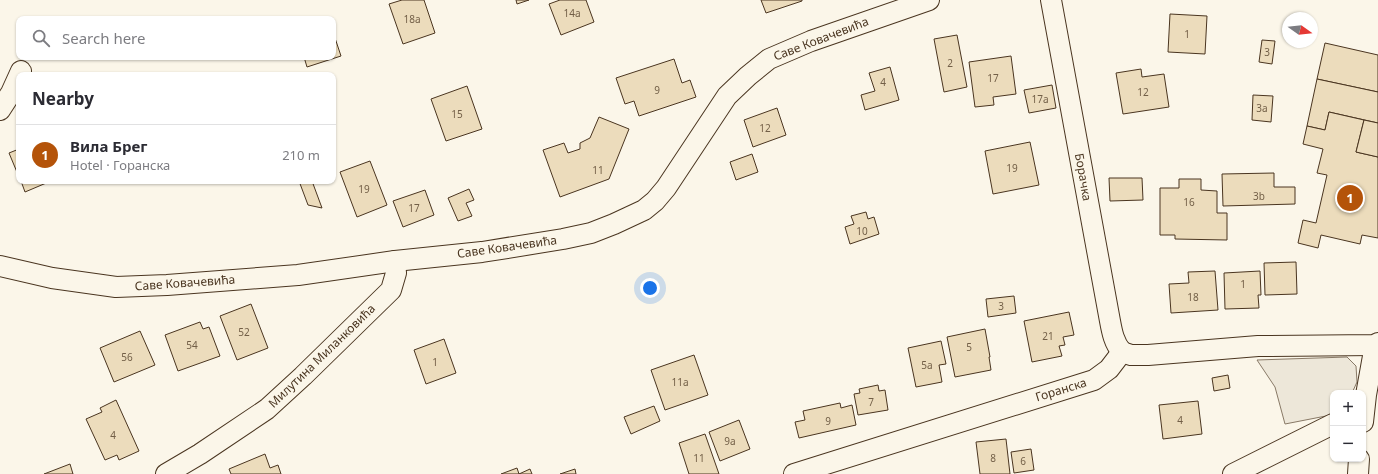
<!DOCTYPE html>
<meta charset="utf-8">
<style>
body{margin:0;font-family:"Noto Sans",sans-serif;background:#f7f7f7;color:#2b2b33}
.controls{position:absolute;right:12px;bottom:12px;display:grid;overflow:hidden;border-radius:8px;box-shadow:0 1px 3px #0004}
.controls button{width:36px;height:36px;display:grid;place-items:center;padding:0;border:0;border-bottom:1px solid #e1e1e2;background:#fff;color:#2b2b33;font:20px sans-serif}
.compass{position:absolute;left:1282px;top:12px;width:36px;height:36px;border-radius:50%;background:#fff;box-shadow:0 1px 3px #0004;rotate:105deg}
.you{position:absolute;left:650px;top:288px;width:14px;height:14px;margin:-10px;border:3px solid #fff;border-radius:50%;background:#1a73e8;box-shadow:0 0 0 6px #1a73e833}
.badge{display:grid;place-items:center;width:26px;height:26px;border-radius:50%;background:#b45309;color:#fff;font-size:13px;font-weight:700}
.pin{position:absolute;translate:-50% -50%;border:2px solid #fff;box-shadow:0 1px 4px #0006}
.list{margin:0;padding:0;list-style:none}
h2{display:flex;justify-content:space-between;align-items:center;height:52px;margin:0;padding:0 16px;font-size:17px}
h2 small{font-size:13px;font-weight:400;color:#7c7c81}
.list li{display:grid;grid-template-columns:26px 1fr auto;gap:12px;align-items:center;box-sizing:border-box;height:60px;padding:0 16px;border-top:1px solid #e1e1e2}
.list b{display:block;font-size:15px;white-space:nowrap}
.list p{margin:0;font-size:13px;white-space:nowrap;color:#7c7c81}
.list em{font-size:13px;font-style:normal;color:#7c7c81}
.icon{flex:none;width:22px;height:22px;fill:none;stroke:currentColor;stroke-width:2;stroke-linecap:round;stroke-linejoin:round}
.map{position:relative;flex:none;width:1378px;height:474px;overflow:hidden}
.search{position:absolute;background:#fff;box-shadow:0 1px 3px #0004;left:16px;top:16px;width:320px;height:44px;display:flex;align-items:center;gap:10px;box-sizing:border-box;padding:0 14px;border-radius:8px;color:#7c7c81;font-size:15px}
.panel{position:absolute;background:#fff;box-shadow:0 1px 3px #0004;left:16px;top:72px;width:320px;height:112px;border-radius:8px}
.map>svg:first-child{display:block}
.parking{fill:#ede7d9;stroke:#887966}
.building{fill:#ecdcbc;stroke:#4a3520}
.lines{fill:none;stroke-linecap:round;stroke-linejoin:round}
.street-casing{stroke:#4a3520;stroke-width:22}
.street{stroke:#fbf6e9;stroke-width:20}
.labels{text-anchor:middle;stroke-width:3;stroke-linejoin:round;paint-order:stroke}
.number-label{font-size:10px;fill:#725f47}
.street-label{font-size:12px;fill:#4a3520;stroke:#fbf6e9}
</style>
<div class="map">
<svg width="1378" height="474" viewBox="0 0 1378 474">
<rect width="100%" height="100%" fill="#fbf6e9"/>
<polygon class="parking" points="1347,357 1356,366 1357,382 1352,393 1333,393 1333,414 1331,415 1285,424 1275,387 1257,360"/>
<g class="building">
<polygon points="402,0 424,0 435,33 403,44 389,4"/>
<polygon points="516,0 529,0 517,4"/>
<polygon points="560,0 586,0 594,22 561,35 549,4"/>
<polygon points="761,0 802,0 802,1 766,13"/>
<polygon points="1170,14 1207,16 1205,54 1168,52"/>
<polygon points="333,32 341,56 307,67 304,57 333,57"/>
<polygon points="957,35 967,87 944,92 934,39"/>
<polygon points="1262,40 1275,41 1272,64 1259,62"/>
<polygon points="1325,43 1378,55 1378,92 1317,79"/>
<polygon points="1011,56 1016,94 993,97 994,105 975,107 969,62"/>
<polygon points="674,59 682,83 690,80 696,97 639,116 634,101 625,104 616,78"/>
<polygon points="890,67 899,100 865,110 861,95 875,91 869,73"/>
<polygon points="1141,69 1142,77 1164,74 1169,107 1123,114 1116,73"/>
<polygon points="1317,79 1378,92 1378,123 1329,112 1325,130 1307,126"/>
<polygon points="1052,85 1056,108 1029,113 1024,90"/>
<polygon points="467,86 482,129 446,141 431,99"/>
<polygon points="1253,95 1273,96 1271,122 1252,120"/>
<polygon points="777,108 786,135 753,147 744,120"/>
<polygon points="1329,112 1364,120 1356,152 1378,157 1378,238 1362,235 1360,244 1321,235 1318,248 1298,243 1303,220 1316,223 1327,175 1317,173 1323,149 1303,144 1307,126 1325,130"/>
<polygon points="599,117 629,129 609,179 560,197 543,150 564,143 568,153 580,149 580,143 590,138"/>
<polygon points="1364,120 1378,123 1378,157 1356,152"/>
<polygon points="1030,142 1039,185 993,194 985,151"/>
<polygon points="19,149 19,177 9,153"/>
<polygon points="752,154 758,172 736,180 730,162"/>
<polygon points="370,161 387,205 357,217 340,172"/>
<polygon points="1274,173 1274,187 1295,187 1295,204 1223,206 1222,174"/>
<polygon points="1109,178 1142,178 1143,200 1110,201"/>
<polygon points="1179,179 1201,179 1201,190 1217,191 1217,213 1227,213 1227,240 1175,239 1175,235 1160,235 1160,188 1179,188"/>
<polygon points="21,181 51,181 25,192"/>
<polygon points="299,181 312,181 322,208 308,205"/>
<polygon points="469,189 474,200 466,203 472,216 458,221 448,198"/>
<polygon points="425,190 434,215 403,227 393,201"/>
<polygon points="866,212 868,219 874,217 879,234 850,244 845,227 854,224 851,216"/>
<polygon points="1296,262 1297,294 1265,295 1264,263"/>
<polygon points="1215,271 1218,310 1171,313 1169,284 1189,283 1188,272"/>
<polygon points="1260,271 1261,295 1258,295 1259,308 1225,309 1224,273"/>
<polygon points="1014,296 1016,313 988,317 986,299"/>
<polygon points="251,304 268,348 237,360 220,316"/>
<polygon points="1069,312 1074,335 1063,337 1065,345 1059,346 1062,356 1032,362 1024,321"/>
<polygon points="200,322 203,329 209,327 220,356 178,371 165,335"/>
<polygon points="985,329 990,357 989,357 991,370 955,377 947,337"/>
<polygon points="140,331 155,365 114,382 100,348"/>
<polygon points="444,339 456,373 426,384 414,350"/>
<polygon points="941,341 946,364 939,365 942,382 916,387 908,348"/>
<polygon points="694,355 708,395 665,410 651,370"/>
<polygon points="1228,375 1230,388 1214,391 1212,378"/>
<polygon points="878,385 879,391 885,390 888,410 858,415 854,394 860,393 859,389"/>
<polygon points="116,400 139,451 119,460 117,455 105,460 86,419 102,412 100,408"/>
<polygon points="1198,401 1202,434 1163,439 1159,405"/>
<polygon points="840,403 841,408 852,405 856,425 799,438 795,422 805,420 803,411"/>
<polygon points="654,406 660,421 631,434 624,417"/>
<polygon points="739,420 750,449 720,461 709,432"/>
<polygon points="705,434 719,474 689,474 679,443"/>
<polygon points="1006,439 1010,474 980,474 976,442"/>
<polygon points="1031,449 1034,470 1014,473 1011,452"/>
<polygon points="265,454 270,468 278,465 281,474 231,474 229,469"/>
<polygon points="70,464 73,474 44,474"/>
<polygon points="517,468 519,474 530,469 532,474 501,474"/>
<polygon points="575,469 576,474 560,474"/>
</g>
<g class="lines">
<defs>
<g id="street">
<path d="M1051 0 1110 321C1112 332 1114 343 1122 352"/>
<polyline points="0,110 11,93 21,71"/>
<polyline points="0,266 52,278 116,287 167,285 298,275 395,261 482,252 563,239 591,233 614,224 644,210 655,201 666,188 727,96 748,76 769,59 811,41 929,0"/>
<polyline points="1122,352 1131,355 1148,355 1258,346 1375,345 1378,343"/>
<polyline points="1363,422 1366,395 1375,345"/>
<polyline points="166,474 200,454 267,409 303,376 391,290 396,273 395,261"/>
<polyline points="794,474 1094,380 1109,369 1122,352"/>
<polyline points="1233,474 1333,424"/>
<polyline points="1358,474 1359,459"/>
</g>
</defs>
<use href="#street" class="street-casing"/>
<use href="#street" class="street"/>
</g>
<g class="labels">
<g class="number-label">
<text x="572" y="17">14a</text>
<text x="412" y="23">18a</text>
<text x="1187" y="38">1</text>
<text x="1267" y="56">3</text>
<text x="950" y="67">2</text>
<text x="993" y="82">17</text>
<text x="883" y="86">4</text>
<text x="657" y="94">9</text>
<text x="1143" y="96">12</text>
<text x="1040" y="103">17a</text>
<text x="1262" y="112">3a</text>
<text x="457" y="118">15</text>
<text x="765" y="132">12</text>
<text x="1012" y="172">19</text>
<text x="598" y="174">11</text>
<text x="364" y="193">19</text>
<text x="1259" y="200">3b</text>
<text x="1189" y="206">16</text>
<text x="414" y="212">17</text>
<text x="862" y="235">10</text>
<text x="1243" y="288">1</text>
<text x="1193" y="301">18</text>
<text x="1001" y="310">3</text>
<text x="244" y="336">52</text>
<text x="1048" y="340">21</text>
<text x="192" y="349">54</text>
<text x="969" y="351">5</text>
<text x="127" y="361">56</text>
<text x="435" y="366">1</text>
<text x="927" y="369">5a</text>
<text x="680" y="386">11a</text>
<text x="871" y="406">7</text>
<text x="1180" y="424">4</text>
<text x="828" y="425">9</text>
<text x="113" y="439">4</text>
<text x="730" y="445">9a</text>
<text x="699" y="462">11</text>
<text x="993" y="462">8</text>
<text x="1023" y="465">6</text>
</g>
<g class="street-label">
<text transform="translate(821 39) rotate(-21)" y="4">Саве Ковачевића</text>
<text transform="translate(1083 177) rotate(80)" y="4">Борачка</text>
<text transform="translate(507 247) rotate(-8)" y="4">Саве Ковачевића</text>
<text transform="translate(185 283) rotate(-4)" y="4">Саве Ковачевића</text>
<text transform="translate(322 356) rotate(-44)" y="4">Милутина Миланковића</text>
<text transform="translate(1061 390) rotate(-17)" y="4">Горанска</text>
</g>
</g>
</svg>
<div class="controls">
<button>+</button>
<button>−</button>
</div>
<svg class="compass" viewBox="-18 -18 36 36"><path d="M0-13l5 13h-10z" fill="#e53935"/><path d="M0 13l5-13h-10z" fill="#7c7c81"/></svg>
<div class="you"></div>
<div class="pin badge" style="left:1350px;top:198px">1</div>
<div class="search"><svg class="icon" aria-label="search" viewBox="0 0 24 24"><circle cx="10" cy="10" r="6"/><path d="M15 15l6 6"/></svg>Search here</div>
<section class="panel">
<h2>Nearby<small></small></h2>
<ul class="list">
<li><span class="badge">1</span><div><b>Вила Брег</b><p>Hotel · Горанска</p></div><em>210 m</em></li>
</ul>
</section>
</div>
